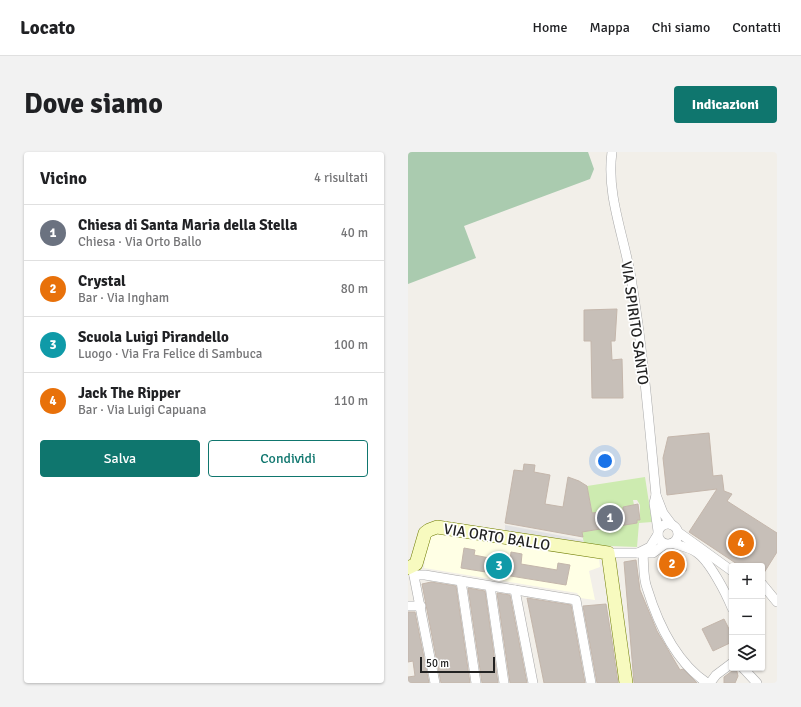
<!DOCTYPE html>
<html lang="it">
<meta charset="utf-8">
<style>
body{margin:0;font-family:Signika,sans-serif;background:#f2f2f2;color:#202124}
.controls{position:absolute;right:12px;bottom:12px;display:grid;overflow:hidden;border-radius:4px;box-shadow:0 1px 3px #0004}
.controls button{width:36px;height:36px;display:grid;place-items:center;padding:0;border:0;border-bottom:1px solid #e0e0e0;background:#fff;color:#202124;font:20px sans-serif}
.scale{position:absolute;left:12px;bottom:10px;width:75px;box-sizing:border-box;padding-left:4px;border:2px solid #222;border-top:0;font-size:11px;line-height:14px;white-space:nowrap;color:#222;-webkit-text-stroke:3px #fff;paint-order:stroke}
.you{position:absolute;left:197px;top:309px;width:14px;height:14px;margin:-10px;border:3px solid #fff;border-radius:50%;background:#1a73e8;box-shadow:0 0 0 6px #1a73e833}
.badge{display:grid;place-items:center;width:26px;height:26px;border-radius:50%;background:#0f766e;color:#fff;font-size:13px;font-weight:700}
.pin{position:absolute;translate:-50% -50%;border:2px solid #fff;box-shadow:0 1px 4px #0006}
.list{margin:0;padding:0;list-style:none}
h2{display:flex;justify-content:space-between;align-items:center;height:52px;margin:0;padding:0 16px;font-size:17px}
h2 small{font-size:13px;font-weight:400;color:#757577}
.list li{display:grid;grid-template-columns:26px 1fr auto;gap:12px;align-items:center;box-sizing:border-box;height:56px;padding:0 16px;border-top:1px solid #e0e0e0}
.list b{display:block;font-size:15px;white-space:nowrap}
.list p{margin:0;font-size:13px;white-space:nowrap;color:#757577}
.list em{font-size:13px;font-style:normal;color:#757577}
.actions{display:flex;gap:8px;padding:12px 16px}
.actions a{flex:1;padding:9px 0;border:1px solid #0f766e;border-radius:4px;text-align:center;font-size:14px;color:#0f766e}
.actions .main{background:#0f766e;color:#fff}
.icon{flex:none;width:22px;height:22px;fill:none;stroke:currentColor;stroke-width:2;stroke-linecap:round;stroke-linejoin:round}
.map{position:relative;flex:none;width:369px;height:531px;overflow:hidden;border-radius:4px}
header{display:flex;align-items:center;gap:24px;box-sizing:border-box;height:56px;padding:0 20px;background:#fff;border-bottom:1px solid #e0e0e0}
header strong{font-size:19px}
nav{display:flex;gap:22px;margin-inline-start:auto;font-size:14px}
.intro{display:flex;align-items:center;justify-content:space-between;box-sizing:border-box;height:96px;padding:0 24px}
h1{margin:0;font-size:28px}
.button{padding:10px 18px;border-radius:4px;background:#0f766e;color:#fff;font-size:14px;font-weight:700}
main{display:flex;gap:24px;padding:0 24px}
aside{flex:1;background:#fff;border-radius:4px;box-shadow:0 1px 3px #0004}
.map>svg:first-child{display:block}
.education{fill:#ffffe5}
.grass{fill:#cdebb0}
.cemetery{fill:#aacbaf}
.parking{fill:#e2e2e2}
.building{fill:#c7bfb8;stroke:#c4b6ab}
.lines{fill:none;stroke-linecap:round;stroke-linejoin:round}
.street-casing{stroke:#a9a9a9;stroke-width:10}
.secondary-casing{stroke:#707d05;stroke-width:14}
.street{stroke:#fff;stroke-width:9}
.secondary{stroke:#f7fabf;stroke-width:13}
.labels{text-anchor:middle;stroke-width:3.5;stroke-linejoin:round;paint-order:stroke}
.street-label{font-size:15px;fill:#222;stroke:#fff}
</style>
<header>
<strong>Locato</strong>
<nav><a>Home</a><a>Mappa</a><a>Chi siamo</a><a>Contatti</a></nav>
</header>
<div class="intro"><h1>Dove siamo</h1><a class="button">Indicazioni</a></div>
<main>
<aside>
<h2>Vicino<small>4 risultati</small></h2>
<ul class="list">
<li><span class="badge" style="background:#6b7280">1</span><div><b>Chiesa di Santa Maria della Stella</b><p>Chiesa · Via Orto Ballo</p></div><em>40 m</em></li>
<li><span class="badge" style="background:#e8710a">2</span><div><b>Crystal</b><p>Bar · Via Ingham</p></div><em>80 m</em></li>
<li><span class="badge" style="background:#0f9aa8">3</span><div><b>Scuola Luigi Pirandello</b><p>Luogo · Via Fra Felice di Sambuca</p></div><em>100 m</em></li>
<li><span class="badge" style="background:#e8710a">4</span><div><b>Jack The Ripper</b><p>Bar · Via Luigi Capuana</p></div><em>110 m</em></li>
</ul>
<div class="actions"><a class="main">Salva</a><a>Condividi</a></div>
</aside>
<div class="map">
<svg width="369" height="531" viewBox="0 0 369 531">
<rect width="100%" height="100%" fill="#f2efe9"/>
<polygon class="education" points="29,382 191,406 192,415 181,419 187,448 172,446 169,441 16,416 19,389 23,385"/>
<polygon class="grass" points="237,325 244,370 231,371 229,395 176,393 174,380 229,371 229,368 232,368 232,353 229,348 225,348 226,353 215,355 215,358 194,361 193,360 186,361 186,363 172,365 183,355 179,334"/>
<polygon class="cemetery" points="0,0 180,0 186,17 182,27 56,74 68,106 0,132"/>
<polygon class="parking" points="97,373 175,388 176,393 97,379"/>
<g class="building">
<polygon points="209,157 207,189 203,189 204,208 214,207 215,246 184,246 183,189 176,189 176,158"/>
<polygon points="301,281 305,324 314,323 316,339 324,342 319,349 369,381 369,400 354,424 354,414 332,414 281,380 309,337 259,343 255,306 260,285"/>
<polygon points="116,312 127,313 126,320 142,323 137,352 155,355 160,325 171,329 179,334 184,361 215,358 215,355 230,352 232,368 229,368 229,371 174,380 175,385 97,371 106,318 115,319"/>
<polygon points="56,396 67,398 66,403 102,410 103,400 114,402 113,412 149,418 150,411 162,413 158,433 53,416"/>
<polygon points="251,406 278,408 278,419 251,417"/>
<polygon points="228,408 232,438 249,479 272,518 275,517 289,531 226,531 216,410"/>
<polygon points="23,430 48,434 62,531 33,531 14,432"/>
<polygon points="60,436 77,439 90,531 74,531"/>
<polygon points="89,441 102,443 119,531 102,531"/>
<polygon points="119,446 163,453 177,531 136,531"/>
<polygon points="198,452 204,489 210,531 189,531 175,454"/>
<polygon points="0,460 7,460 21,531 0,531 0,525 7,524 5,509 0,510"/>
<polygon points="316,467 324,483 324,490 305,499 294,477"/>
<polygon points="328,516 330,524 327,531 316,531 316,525"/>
</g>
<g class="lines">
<defs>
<g id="street">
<path d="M204 0C198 42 216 84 223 126 235 197 241 271 248 343L255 361 264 373"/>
<polyline points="248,343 246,351 250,379"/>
<circle cx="260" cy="382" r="10"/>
<polyline points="270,380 324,419"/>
<path d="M264 391C272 394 281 395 288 400 301 408 318 441 324 456"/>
<polyline points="200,401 245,401 257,392"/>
<polyline points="230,401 242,395 250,382"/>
<path d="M235 402C236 413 235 426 239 436 250 472 268 510 299 531"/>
<polyline points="5,419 27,531"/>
<polyline points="6,423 17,423 168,448 183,531"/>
<polyline points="53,429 68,531"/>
<polyline points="354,432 369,450"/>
<polyline points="82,434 96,531"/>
<polyline points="107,438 125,531"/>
<polyline points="0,454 13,454"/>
<polyline points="335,516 349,531"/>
<polyline points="302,531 308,523 324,511"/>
</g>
<polyline id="secondary" points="0,416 8,412 17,381 21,378 29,375 200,401 218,531"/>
</defs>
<use href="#street" class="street-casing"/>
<use href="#secondary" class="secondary-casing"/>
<use href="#street" class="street"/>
<use href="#secondary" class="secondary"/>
</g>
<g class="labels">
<g class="street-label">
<text transform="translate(227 171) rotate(82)" y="5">VIA SPIRITO SANTO</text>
<text transform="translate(89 385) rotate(9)" y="5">VIA ORTO BALLO</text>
</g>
</g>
</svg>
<div class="controls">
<button>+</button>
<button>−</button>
<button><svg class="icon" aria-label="layers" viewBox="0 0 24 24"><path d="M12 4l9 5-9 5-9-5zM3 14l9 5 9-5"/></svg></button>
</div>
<div class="scale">50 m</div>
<div class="you"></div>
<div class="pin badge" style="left:202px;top:366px;background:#6b7280">1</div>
<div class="pin badge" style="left:264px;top:412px;background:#e8710a">2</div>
<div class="pin badge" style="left:91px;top:414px;background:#0f9aa8">3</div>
<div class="pin badge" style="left:333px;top:391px;background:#e8710a">4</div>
</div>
</main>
